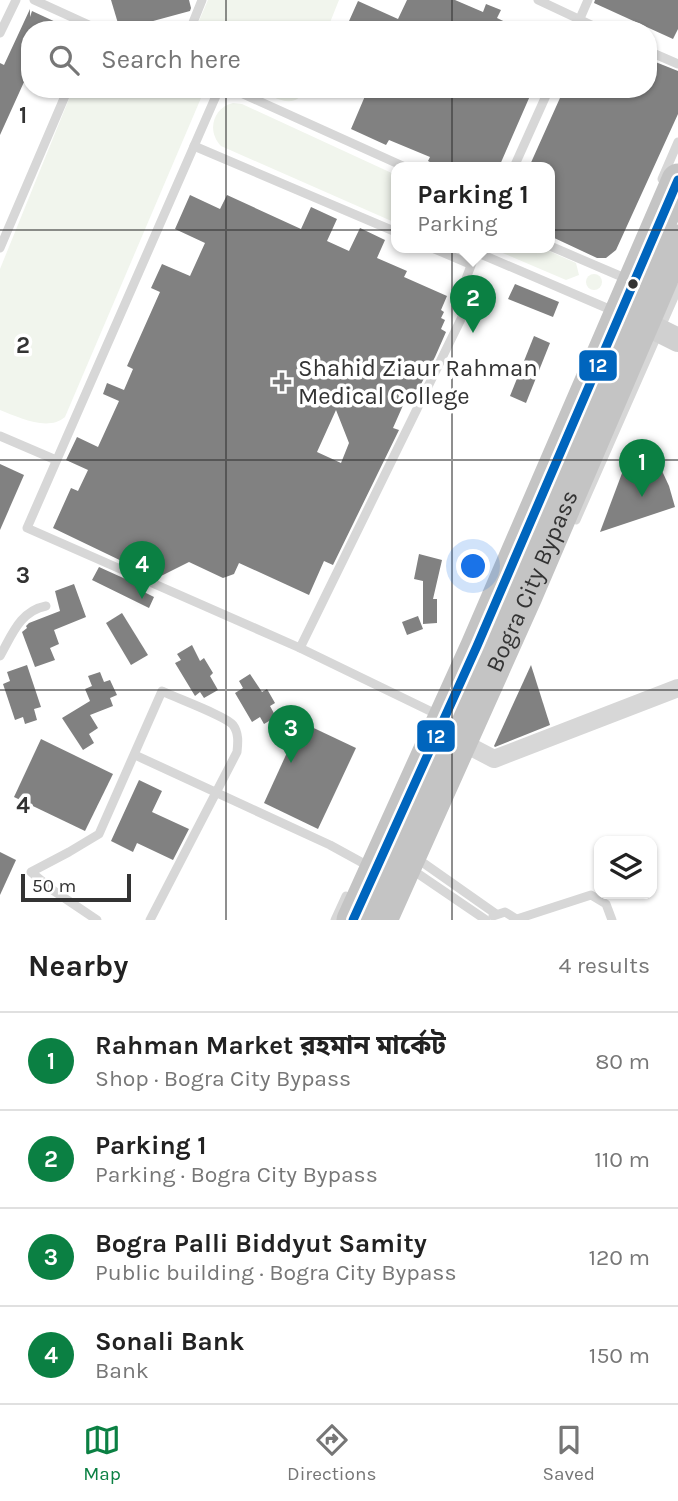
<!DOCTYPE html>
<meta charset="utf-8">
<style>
body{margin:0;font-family:Karla,"Noto Sans Bengali",sans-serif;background:#f6f6f6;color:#222}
.controls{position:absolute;right:21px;bottom:21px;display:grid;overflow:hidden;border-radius:14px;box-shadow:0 2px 5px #0004}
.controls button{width:63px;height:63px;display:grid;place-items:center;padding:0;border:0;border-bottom:2px solid #e0e0e0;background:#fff;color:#222;font:35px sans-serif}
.scale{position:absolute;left:21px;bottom:18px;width:110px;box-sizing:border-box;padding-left:7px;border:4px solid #333;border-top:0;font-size:19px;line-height:24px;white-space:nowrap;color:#333;-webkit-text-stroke:5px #fff;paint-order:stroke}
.you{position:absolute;left:474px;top:567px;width:24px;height:24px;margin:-18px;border:5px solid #fff;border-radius:50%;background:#1a73e8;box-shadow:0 0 0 10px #1a73e833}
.badge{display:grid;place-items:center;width:46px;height:46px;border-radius:50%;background:#0b8043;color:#fff;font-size:23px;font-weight:700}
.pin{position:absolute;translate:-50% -58px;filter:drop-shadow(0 2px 4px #0008)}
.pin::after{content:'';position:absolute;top:37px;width:24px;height:21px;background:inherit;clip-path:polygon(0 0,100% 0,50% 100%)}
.popup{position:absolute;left:391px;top:162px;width:164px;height:91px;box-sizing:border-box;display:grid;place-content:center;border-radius:14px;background:#fff;filter:drop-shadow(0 2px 5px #0005);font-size:23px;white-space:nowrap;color:#767676}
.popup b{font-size:26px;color:#222}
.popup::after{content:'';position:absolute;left:50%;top:100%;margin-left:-14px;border:14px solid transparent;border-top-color:#fff}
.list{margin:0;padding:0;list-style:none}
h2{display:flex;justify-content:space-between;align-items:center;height:91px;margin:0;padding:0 28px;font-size:30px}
h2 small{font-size:23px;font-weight:400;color:#767676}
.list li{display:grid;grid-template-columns:46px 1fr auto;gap:21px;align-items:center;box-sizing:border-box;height:98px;padding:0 28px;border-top:2px solid #e0e0e0}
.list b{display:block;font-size:26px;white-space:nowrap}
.list p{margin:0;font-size:23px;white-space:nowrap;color:#767676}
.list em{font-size:23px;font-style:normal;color:#767676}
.icon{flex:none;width:38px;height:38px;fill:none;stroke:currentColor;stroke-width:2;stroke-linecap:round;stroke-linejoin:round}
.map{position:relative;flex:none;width:678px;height:920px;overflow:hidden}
.search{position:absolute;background:#fff;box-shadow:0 2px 5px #0004;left:21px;right:21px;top:21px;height:77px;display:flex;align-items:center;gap:18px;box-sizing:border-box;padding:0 24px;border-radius:28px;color:#767676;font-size:26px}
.sheet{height:483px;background:#fff}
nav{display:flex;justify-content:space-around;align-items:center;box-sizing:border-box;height:98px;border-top:2px solid #e0e0e0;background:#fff;font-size:19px;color:#767676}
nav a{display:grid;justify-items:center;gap:4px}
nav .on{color:#0b8043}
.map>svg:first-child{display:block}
.green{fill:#f1f5ed}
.building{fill:#818181;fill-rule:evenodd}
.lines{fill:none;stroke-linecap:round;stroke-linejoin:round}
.lane{stroke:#d7d7d7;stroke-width:9}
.street{stroke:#d7d7d7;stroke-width:18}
.secondary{stroke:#d0d0d0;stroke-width:24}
.highway-bridge{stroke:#c4c4c4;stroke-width:33}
.bus-1-casing{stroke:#fff;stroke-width:14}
.bus-1{stroke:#0065bd;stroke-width:9}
.grid{fill:none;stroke:#333;stroke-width:2;stroke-opacity:0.55}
.bus-dot{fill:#333;stroke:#fff;stroke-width:2.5}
.poi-dot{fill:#7a7a7a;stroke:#fff;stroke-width:2.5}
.labels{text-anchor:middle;stroke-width:7;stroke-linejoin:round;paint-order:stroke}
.poi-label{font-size:24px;fill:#333;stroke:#fff;text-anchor:start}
.street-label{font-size:24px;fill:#333;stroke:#fff}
.grid-label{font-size:23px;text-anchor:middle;font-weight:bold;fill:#333;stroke:#fff;stroke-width:7;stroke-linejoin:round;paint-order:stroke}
.line-badge{stroke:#fff;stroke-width:2.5}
.badge-label{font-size:19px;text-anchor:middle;font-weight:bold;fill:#fff}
</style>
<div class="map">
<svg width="678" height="920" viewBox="0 0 678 920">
<rect width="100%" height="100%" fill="#fff"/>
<g class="green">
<polygon points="208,0 339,0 327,30 195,30"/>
<path d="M73 89H199L201 98 65 417C48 432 18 417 0 410V269Z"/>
<path d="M257 89H305C295 112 274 97 257 89Z"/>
<path d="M233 103 242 104 396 175V223L221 146C207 132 212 108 233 103Z"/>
<polygon points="496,247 540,247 576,263 579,275 566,280 498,251"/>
<circle cx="594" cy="282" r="8"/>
</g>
<g class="building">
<polygon points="111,0 189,0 191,8 190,11 120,30"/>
<polygon points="407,0 455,0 483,12 486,4 501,10 497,18 522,30 345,30 358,1 398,19"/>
<polygon points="595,0 678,0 678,29 673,39 594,3"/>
<polygon points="30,9 30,17 32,11 73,30 30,30 30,85 24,82 0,135 0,63 4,65"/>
<polygon points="648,59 678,71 678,114 616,250 606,258 597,258 550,236 550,167 529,167 564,89 648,89"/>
<polygon points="368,89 533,89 499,167 439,167 428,161 430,157 389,140 386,145 351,129"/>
<path d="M190 195 220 209 227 195 301 229 311 207 337 219 327 241 349 251 360 228 385 240 377 258 407 271 404 277 447 296 441 310 444 312 441 318 445 320 441 329 446 332 435 357 418 390 416 389 413 396 408 394 393 428 399 430 333 565 324 561 309 595 239 563 234 574 223 578 189 562 157 578 53 528 71 488 78 491 88 470 66 460 77 437 98 447 119 401 103 394 107 383 124 390 133 369 127 366 160 292 151 288 162 264 190 276 205 243 175 229ZM336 410 349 443 341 463 317 452Z"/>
<polygon points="515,284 559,302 553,317 508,299"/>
<polygon points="534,336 550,343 526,403 510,396"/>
<polygon points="634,441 651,447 669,486 675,507 600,532"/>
<polygon points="0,464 24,475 0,530"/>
<polygon points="419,554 442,560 433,599 437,599 437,623 423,624 423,581 414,579"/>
<polygon points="99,567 141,586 136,588 154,597 149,608 92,580"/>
<polygon points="74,584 86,617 54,630 59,644 50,648 55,660 35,667 22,632 27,628 26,626 29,623 60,611 55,591"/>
<polygon points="122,613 148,655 131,665 106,623"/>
<polygon points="418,616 423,629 407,635 402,622"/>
<polygon points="192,645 200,661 204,658 213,673 210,676 218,690 204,698 200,692 195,696 175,663 181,660 177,654"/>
<polygon points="27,665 41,707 34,709 37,720 25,724 23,717 15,720 3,684 10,681 7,672"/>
<polygon points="531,665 550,725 495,747 494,746"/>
<polygon points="100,672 104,682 110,680 117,695 110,698 113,706 90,715 98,728 89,734 94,743 83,750 62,718 90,701 85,689 92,686 88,676"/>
<polygon points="250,674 262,692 267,689 275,703 270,706 276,717 264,724 260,717 252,722 235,693 243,688 239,681"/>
<polygon points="301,722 356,748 318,829 264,803"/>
<polygon points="41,739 113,774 85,831 14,797"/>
<polygon points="139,780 162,791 152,812 189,829 173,860 137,843 133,852 111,841"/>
<polygon points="0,852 16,860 0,895"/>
</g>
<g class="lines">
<g class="lane">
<polyline points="34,0 100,30"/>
<polyline points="538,0 602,30"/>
<polyline points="190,30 202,0"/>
<polyline points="575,30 588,0"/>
<polyline points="0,33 16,0"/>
<polyline points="648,51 678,64"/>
<polyline points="219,89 27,528 300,648 430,711"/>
<polyline points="232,89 405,167"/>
<polyline points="194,146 396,232"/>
<polyline points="514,167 549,89"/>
<polyline points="662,179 678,142"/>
<polyline points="550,246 620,276"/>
<polyline points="430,247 470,264"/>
<polyline points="0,248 68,89"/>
<polyline points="476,252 616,312"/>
<polyline points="0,436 56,460"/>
<polyline points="576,520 678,288"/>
<polyline points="300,648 462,317 464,284 478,247"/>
<path d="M0 656C12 635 20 611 46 606"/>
<polyline points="135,755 330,845 361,862"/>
<polyline points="422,862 496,914"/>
<polyline points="417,873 486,920"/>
<polyline points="493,916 505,912 518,920"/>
<polyline points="517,919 591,895 606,904 612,920"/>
<path d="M97 920 54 891 31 872 69 852 99 834 162 691C176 698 226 716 233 725 239 733 238 743 237 752L150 920"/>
<polyline points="335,920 346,896"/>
</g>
<polyline class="street" points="473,748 494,759 678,688"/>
<polyline class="secondary" points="660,331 678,340"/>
<g class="highway-bridge">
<polyline points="353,920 477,646 678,180"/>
<path id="s1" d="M381 920 526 596 678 241"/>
</g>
<defs>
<polyline id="bus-1" points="353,920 477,646 678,180"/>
</defs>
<use href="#bus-1" class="bus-1-casing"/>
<use href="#bus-1" class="bus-1"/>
</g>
<path class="grid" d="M226 0V30M452 0V30M226 89V920M452 89V920M0 230H678M0 460H678M0 690H678"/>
<circle class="bus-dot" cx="633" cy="284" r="6"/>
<path class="poi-dot" d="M278.5 371.5h7v7h7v7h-7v7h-7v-7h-7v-7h7z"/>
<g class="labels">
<g class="poi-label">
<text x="298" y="376">Shahid Ziaur Rahman<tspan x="298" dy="28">Medical College</tspan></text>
</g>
<g class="street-label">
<text dy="8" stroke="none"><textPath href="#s1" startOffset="371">Bogra City Bypass</textPath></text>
</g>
</g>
<g class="grid-label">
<text x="23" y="123">1</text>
<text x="23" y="353">2</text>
<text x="23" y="583">3</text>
<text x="23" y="813">4</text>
</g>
<g class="line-badge">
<rect x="578" y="349" width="40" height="33" rx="7" fill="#0065bd"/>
<rect x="416" y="719" width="40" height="34" rx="7" fill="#0065bd"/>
</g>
<g class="badge-label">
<text x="598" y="372">12</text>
<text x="436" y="743">12</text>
</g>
</svg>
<div class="controls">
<button><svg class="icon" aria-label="layers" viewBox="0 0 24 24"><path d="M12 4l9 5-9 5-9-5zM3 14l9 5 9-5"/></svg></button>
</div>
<div class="scale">50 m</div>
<div class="you"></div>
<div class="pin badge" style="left:642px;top:497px">1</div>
<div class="pin badge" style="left:473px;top:333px">2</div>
<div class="popup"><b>Parking 1</b>Parking</div>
<div class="pin badge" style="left:291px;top:763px">3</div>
<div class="pin badge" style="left:142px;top:599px">4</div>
<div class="search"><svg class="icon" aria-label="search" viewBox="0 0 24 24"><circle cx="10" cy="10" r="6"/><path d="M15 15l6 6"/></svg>Search here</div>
</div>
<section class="sheet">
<h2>Nearby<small>4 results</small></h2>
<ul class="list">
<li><span class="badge">1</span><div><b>Rahman Market রহমান মার্কেট</b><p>Shop · Bogra City Bypass</p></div><em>80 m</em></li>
<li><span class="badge">2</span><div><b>Parking 1</b><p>Parking · Bogra City Bypass</p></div><em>110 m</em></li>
<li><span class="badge">3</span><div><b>Bogra Palli Biddyut Samity</b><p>Public building · Bogra City Bypass</p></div><em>120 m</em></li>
<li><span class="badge">4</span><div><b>Sonali Bank</b><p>Bank</p></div><em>150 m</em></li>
</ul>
</section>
<nav>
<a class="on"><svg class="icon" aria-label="map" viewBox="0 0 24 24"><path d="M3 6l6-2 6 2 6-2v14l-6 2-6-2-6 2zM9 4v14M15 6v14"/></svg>Map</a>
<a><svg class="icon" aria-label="directions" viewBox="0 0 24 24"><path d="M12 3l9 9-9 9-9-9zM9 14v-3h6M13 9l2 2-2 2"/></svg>Directions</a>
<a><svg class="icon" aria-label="saved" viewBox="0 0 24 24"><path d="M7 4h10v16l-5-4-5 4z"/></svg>Saved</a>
</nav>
